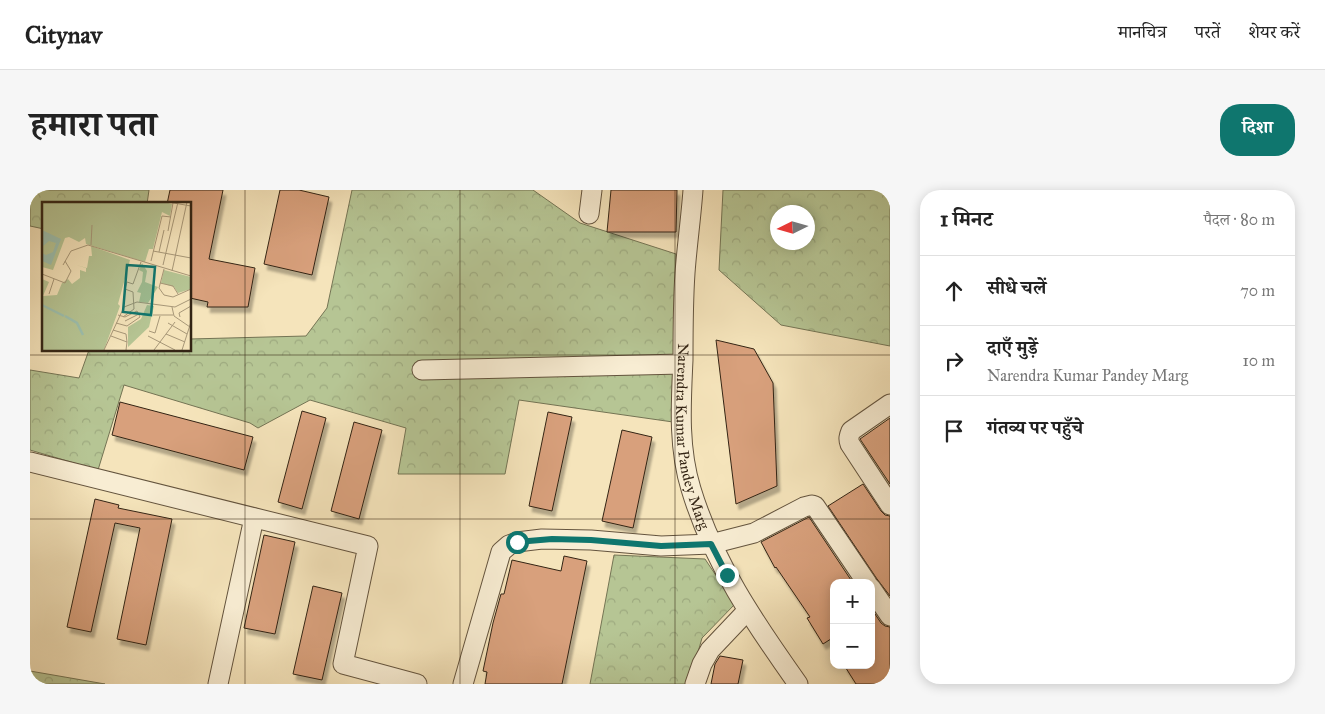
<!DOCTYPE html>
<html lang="hi">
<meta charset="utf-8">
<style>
body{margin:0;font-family:"IM FELL Great Primer","Noto Serif Devanagari",serif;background:#f6f6f6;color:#222}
.controls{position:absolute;right:15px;bottom:15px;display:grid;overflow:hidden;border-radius:10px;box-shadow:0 2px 12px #0003}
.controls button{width:45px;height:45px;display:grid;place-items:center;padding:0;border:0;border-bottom:1px solid #e0e0e0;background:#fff;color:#222;font:25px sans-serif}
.compass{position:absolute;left:740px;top:15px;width:45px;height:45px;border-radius:50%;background:#fff;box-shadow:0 2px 12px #0003;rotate:265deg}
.stop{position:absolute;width:15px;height:15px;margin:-11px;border:4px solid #0f766e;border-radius:50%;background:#fff}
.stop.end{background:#0f766e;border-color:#fff;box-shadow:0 1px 5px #0008}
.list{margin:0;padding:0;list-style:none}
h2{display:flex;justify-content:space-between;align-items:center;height:65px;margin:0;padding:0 20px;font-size:21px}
h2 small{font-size:16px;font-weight:400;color:#767676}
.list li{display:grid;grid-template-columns:32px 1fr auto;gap:15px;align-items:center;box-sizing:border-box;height:70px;padding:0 20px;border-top:1px solid #e0e0e0}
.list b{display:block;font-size:19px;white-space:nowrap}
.list p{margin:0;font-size:16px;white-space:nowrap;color:#767676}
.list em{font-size:16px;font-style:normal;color:#767676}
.icon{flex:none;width:28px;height:28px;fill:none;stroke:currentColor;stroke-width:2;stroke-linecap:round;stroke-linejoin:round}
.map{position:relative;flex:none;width:860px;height:494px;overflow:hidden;border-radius:20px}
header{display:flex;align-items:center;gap:30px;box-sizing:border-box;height:70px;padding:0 25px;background:#fff;border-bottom:1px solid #e0e0e0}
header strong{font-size:24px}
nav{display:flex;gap:28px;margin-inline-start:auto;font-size:18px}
.intro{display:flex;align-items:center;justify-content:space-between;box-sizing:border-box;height:120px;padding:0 30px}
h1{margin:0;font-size:35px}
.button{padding:12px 22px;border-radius:20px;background:#0f766e;color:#fff;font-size:18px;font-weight:700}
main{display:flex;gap:30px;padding:0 30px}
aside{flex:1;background:#fff;border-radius:20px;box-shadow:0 2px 12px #0003}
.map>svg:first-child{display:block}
.forest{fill:url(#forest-crowns);stroke:#747454;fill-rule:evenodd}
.building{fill:#d8a07c;stroke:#332414;filter:url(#shadow)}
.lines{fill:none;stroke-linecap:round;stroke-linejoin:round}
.minor-casing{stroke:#64543e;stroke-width:21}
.minor{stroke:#f8edd3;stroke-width:19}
.route{stroke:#0f766e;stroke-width:6}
.grid{fill:none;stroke:#332414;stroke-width:1;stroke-opacity:0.55}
.labels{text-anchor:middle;stroke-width:4.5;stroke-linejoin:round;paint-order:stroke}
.street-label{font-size:15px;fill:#332414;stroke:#f8edd3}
.inset-river{fill:none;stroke:#9cbfae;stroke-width:2.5}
.inset-road{fill:none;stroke:#a79778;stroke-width:1}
.view{fill:#0f766e;fill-opacity:0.15;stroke:#0f766e;stroke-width:2.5}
.inset-edge{fill:none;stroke:#332414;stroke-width:2.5}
</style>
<header>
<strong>Citynav</strong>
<nav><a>मानचित्र</a><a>परतें</a><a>शेयर करें</a></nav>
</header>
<div class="intro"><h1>हमारा पता</h1><a class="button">दिशा</a></div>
<main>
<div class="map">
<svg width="860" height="494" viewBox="0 0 860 494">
<defs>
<pattern id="forest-crowns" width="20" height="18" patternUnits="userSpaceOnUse" patternTransform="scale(1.25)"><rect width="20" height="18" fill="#b6c594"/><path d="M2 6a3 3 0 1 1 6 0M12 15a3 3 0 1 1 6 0" fill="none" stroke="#9da97f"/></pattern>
<filter id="shadow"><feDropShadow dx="3" dy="5.5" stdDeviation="1" flood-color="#0004"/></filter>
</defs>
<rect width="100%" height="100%" fill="#f5e4bb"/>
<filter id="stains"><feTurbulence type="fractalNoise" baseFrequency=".004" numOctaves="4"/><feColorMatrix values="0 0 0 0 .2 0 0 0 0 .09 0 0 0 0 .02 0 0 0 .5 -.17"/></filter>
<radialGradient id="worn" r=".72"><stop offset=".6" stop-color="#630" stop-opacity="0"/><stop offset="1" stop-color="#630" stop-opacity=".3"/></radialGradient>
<g class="forest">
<polygon points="0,0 119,0 117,14 14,14 14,39 0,36"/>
<polygon points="322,0 503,0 550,33 646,64 643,232 489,210 475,284 368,284 376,238 280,210 228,238 220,233 94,195 68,280 0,260 0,180 49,188 59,160 160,160 160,149 276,146 297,118"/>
<path d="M693 0H860V156L751 135 689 80ZM748 22H778V52H748Z"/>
<polygon points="584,365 675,369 705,414 672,448 659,494 560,494"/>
<polygon points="0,481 75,494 0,494"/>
</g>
<g class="building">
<polygon points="140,0 193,0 179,69 225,78 218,117 177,117 178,112 160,108 160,14 137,14"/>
<polygon points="250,0 269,0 299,7 282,85 234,74"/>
<polygon points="581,0 647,0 646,42 577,42"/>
<polygon points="686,150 724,159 743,193 747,296 706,314"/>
<polygon points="90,212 223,247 214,280 82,245"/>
<polygon points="272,221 296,228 272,319 248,312"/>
<polygon points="518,222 542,227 522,321 499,316"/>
<polygon points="860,228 860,294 830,249"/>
<polygon points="324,232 352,240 329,329 301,321"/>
<polygon points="592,240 622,247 603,338 572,331"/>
<polygon points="833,294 851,321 855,325 860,326 860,406 847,389 798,316"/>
<polygon points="65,309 89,315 88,318 142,329 116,455 87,449 110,338 85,333 61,442 37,437"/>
<polygon points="779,327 823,393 804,393 804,447 793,454 777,428 780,427 746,377 745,378 731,352"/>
<polygon points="234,345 265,352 245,444 214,438"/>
<polygon points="534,366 557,371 532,494 455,494 457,482 453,481 463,433 471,404 474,404 482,370 531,381"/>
<polygon points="283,396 312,403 292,490 263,484"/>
<polygon points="841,418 851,433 855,436 860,437 860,494 826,494 814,475 841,475"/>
<polygon points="690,466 713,470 708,494 681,494 685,474"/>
</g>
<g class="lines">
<defs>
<g id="minor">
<path id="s1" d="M663 0C661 28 657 55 655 83 653 112 653 141 653 170 651 213 648 257 661 299 683 372 724 432 768 494"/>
<polyline points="559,24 562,0"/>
<polyline points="392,180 652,174"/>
<path d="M860 214 821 241C819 246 818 249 820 254L860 315"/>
<polyline points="0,272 338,356 313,474 387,494"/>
<polyline points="841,398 860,426"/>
<polyline points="188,494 224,328"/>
<polyline points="433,494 471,362 479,355 487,352 512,349 561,350 631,356 681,354 724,343 774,317 782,315 785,316 837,393"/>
<polyline points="665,494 672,474 680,460 717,421"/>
</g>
</defs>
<use href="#minor" class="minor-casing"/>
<use href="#minor" class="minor"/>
</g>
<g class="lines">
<polyline class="route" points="487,352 522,349 561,350 631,356 681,354 697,385"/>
</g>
<path class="grid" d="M215 0V494M430 0V494M645 0V494M0 165H860M0 329H860"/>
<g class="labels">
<g class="street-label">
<text dy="5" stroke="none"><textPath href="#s1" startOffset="248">Narendra Kumar Pandey Marg</textPath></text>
</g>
</g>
<g transform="translate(12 12)">
<rect width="149" height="149" fill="#f5e4bb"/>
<path d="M0 0H122L130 2 128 14 120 10 111 47H107L103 60 44 42 43 36 37 40 27 35 23 36 11 68 0 65ZM49 44 88 58 76 102 78 104 62 148H0V77L7 80 1 94 15 93 20 81 26 77 30 82 38 76V68L44 70V66L34 63 45 66 47 54H50ZM100 61 105 69 103 80 116 85 106 101 97 100 99 91 95 90 100 80 101 70 97 68ZM122 68 149 75V87L136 91 132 85 119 81ZM105 103 112 104 107 125 86 145V125L99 117Z" fill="#b6c594"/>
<path d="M0 46a7 7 0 1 1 14 0a7 7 0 1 1-14 0Z" fill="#b6c594"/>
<path d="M0 28 19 37 9 63 0 59V51L4 53 11 50 14 41 7 39 0 45Z" fill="#9cbfae"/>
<path class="inset-river" d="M0 103 22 114M23 114 35 121 41 133"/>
<path class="inset-road" d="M126 0 149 4M126 29 131 1M49 43 50 23M111 49 149 56M117 50 122 28M109 59 120 14 129 15M21 63 29 49 46 43 149 74M121 63 136 0M122 67 117 86 122 93 131 95 149 87M130 69 145 0M0 72 23 81 29 69 23 59M118 81 131 84 136 92M7 92 12 77M130 105 132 114 148 125M111 113H131M81 115 92 107 91 90 83 87 85 80 91 82 99 60M138 115 137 111 149 104M83 119 97 112M74 121 85 124 98 115 95 109 83 115 76 113M126 121 145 132M71 128 84 132 85 140M107 129 113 131 118 114M124 132 143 140M69 134 85 140 84 148M106 134 133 148M62 148 82 105 95 100 133 105 149 97M112 148 133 120M140 148 149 120"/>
<path class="view" d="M85 63 113 65 109 113 81 110Z"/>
<rect width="149" height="149" class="inset-edge"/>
</g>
<rect width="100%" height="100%" filter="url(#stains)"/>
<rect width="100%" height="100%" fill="url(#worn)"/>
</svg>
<div class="controls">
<button>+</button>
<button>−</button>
</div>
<svg class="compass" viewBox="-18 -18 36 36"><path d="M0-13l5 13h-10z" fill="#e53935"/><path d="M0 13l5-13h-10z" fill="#767676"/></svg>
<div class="stop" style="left:487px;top:352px"></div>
<div class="stop end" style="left:697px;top:385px"></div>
</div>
<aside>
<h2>1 मिनट<small>पैदल · 80 m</small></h2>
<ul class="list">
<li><svg class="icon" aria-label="ahead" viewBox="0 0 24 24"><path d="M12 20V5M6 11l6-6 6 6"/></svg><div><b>सीधे चलें</b></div><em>70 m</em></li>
<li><svg class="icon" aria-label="right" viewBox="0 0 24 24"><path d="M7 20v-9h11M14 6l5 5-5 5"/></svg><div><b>दाएँ मुड़ें</b><p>Narendra Kumar Pandey Marg</p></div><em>10 m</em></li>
<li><svg class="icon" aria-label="arrive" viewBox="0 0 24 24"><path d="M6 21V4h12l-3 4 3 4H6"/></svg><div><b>गंतव्य पर पहुँचे</b></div></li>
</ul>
</aside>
</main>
